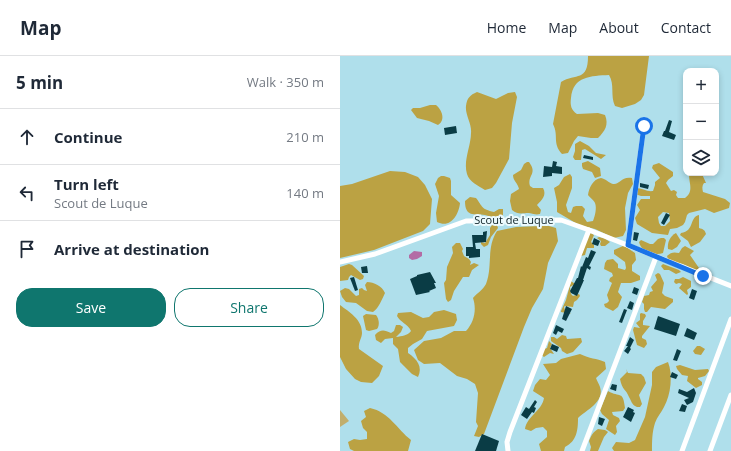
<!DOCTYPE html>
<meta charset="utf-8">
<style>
body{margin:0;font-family:"Open Sans",sans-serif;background:#f6f6f7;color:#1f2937}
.controls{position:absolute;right:12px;top:12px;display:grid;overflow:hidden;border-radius:8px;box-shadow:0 2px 6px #0003}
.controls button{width:36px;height:36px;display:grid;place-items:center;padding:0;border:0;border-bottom:1px solid #e0e1e3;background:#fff;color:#1f2937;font:20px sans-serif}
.stop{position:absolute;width:12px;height:12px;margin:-9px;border:3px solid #1a73e8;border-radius:50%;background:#fff}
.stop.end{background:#1a73e8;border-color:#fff;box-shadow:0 1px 4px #0008}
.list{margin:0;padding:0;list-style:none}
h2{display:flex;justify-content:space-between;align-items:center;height:52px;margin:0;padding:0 16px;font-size:17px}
h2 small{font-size:13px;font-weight:400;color:#747a83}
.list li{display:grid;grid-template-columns:26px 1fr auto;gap:12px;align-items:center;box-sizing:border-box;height:56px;padding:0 16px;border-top:1px solid #e0e1e3}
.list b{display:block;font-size:15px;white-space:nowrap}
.list p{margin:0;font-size:13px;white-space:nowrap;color:#747a83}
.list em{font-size:13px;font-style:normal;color:#747a83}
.actions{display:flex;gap:8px;padding:12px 16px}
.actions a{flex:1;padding:9px 0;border:1px solid #0f766e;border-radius:16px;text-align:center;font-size:14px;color:#0f766e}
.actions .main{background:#0f766e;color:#fff}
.icon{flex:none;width:22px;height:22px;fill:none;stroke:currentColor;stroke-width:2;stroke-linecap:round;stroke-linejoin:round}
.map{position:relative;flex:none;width:391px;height:395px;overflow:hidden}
header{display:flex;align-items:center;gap:24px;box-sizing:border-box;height:56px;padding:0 20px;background:#fff;border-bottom:1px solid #e0e1e3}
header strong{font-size:19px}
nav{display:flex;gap:22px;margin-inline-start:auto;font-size:14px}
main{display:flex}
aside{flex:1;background:#fff}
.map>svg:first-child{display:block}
.green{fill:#c1ae6c}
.forest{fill:#bba243;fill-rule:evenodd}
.water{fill:#b36ca5}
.building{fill:#0a3c45}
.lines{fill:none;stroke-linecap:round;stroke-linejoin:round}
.minor{stroke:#fff;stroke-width:5}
.route{stroke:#1a73e8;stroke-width:5}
.labels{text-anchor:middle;stroke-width:4;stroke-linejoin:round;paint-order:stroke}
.street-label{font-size:11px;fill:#0d2125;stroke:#ebfafd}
</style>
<header>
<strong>Map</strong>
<nav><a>Home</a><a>Map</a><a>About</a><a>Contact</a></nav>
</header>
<main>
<aside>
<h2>5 min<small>Walk · 350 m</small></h2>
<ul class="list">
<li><svg class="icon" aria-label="ahead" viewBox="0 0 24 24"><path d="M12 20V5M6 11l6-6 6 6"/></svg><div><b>Continue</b></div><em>210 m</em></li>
<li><svg class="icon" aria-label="left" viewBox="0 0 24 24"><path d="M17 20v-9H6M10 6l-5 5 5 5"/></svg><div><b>Turn left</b><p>Scout de Luque</p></div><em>140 m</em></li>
<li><svg class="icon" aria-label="arrive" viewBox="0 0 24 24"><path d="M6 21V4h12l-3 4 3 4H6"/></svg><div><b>Arrive at destination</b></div></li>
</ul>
<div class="actions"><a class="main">Save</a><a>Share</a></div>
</aside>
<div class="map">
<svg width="391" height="395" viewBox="0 0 391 395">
<rect width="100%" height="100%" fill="#afdfeb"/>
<polygon class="green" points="0,354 9,365 0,371"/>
<g class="forest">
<path d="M248 0H309L304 39 301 44 295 48 282 52 275 50C270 39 275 29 269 19 251 20 233 20 231 42 230 49 231 54 237 58L258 57 265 59C269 69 265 75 258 82H251L238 80 234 85 228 97 222 98C212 87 219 80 213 68L221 26C236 17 248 26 248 0Z"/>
<path d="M137 36 156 43 168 37 175 36 177 41 172 67 169 103 156 127 152 132 145 134C139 130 129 126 127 118 123 105 131 90 131 77 132 68 125 59 126 50 127 42 130 39 137 36Z"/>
<path d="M90 49H96C102 54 106 64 98 69L89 65 77 62 71 54 73 52H80Z"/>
<polygon points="240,85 249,90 256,97 266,99 261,103 245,93 242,94 241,104 235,104 233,101 235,95 235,88"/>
<polygon points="248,105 260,112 261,120 255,122 252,116 243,113 242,110 242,107"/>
<path d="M187 106H189C198 118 187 119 190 130L193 132H203C207 139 202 144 197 149L201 154 200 158C196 159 194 158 189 157 182 157 178 159 172 154L170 145 171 138 179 133C178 127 173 125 173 119L181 114 184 108Z"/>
<path d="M319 107 333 116V120L328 124 326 127 331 135 334 134 337 136 336 139 338 142H345C354 136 349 127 349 119L353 117 362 118 366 127H364C362 130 362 132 363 136L385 143 390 147 389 152 374 157 365 153 349 157 347 159 345 166 343 169 337 172 330 173 328 179 312 177 297 168 295 162 300 154 297 149 301 143H310V140H301L295 138 296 132C302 132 307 136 313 135L315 129V126L320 122 312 112 313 109ZM323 156 329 157 330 165 325 170H321L319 167 318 161Z"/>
<polygon points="50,115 65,116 78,121 85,129 92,143 90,168 83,175 34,194 0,202 0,130 12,128"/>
<path d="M230 118 232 121V132L226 149 228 156 231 157 233 151 236 150H242L245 153 243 160 247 166 253 165C255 160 257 152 255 147 254 144 250 142 248 139 249 132 253 123 261 122 266 123 269 127 273 128 280 129 281 120 292 122L293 128 288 137 285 152 286 174 283 180 274 182 255 173 239 169 217 156V146L214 132 219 129 224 121Z"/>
<path d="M101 120H104L110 122 111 125V139L120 147C119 158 111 173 97 166L96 157 99 140 95 128 98 122Z"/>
<path d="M130 141 136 142C143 151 141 153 154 156L159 153H163V159C157 165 153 161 145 159 134 158 125 161 125 145Z"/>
<path d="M359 159V172C363 173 365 174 366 178L360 186 351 191 348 185 340 179 341 177C355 175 349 161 359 159Z"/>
<polygon points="152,169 157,169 158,172 151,181 148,189 144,191 141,188 141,186 145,187 150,179 150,172"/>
<path d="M200 170H209L216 172 218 185 208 207 203 233 192 252 184 271 144 378 139 381 134 380 138 370 136 366 138 337 135 328 127 323 117 320 100 307 84 308 78 304 74 294 84 285 101 282 114 275H126C134 266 137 254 133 242 137 237 143 234 146 228 153 210 146 192 157 175L176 171Z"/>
<polygon points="251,177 254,179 251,186 254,189 254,192 247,192 245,199 241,200 249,178"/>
<path d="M336 177 341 185 337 191 332 194 328 193C327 187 330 180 336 177Z"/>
<polygon points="259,181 264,182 270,186 265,190 261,190 260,188 261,185 257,182"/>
<path d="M321 182H324L326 184 323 197C315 200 301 196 299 186L301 184 310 188H313L318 183Z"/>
<polygon points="116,187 120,187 123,193 122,195 124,200 129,203 131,206 130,209 134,207 139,209 132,214 129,221 123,221 114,235 111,244 108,246 106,243 104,227 106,224 107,211 113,197 112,191"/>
<polygon points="283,190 286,191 295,197 296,204 292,209 292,215 300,220 300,224 291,227 281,227 278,236 282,241 278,251 273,255 265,251 264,248 267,247 269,245 267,239 272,227 269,225 270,222 273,220 272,217 264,213 265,207 267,204 273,203 278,208 278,212 285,214 286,212 285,206 274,198 274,194"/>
<path d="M345 190 354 195 350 199 359 212 357 214C346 212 347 206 332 207L328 203 327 200C331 196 334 196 339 197L342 192Z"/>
<polygon points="9,208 12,209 24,220 23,223 20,224 11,219 9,221 8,224 0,225 0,211"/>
<polygon points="323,208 339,214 341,216 336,218 329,214 324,214 321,210"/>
<polygon points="318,217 320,218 324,227 322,237 325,240 333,243 333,246 325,253 311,251 307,256 305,256 304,253 304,248 302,246 304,240 309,239 310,236 313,235 311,231 317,224 315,219"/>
<polygon points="343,221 351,225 351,231 347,234 348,238 347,239 339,232 342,228 339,227 336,228 334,226 335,223 339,223"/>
<polygon points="231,225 235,228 230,231 231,238 233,240 239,238 240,240 237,244 234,246 233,251 225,250 224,251 225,254 231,258 221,256 221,255 226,244"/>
<path d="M27 226C34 226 42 230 45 237 42 243 39 252 33 256L27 255 16 247 6 246 2 241 0 235 5 232 9 233 16 240 19 239V233L22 232 24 234 27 235 25 229Z"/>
<path d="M0 249C9 256 22 263 22 277 22 282 18 286 19 293L43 310 39 320 32 327 21 326 15 323 6 313 0 301Z"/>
<path d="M104 254 116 258 117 264 114 270 87 275 82 283 73 288 68 292V297C77 303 83 311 78 321L72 318 60 306 58 293 53 288V282L45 283 41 287 36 284 35 279C41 273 44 274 51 277L54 275 56 269H60L63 271 61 276 56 281C62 280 67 280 71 275 68 268 60 266 57 260L58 257 71 256 83 262 89 261 94 256Z"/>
<polygon points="301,257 305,258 306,260 303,265 303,269 310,270 302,280 302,282 306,284 307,288 304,292 297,289 293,274 294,271 300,272 296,267 300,264 300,258"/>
<path d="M26 258 36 259C39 263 40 269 37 273L29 275 26 274 23 260Z"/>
<polygon points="222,279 226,280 227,283 241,282 242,286 233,296 227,298 222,295 221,292 211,285 211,281 214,281 217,283"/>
<polygon points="209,285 212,288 210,292 214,298 210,297 204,301 200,298 204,293 207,292"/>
<polygon points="357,290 360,290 365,293 361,299 355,298 353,295"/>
<path d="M240 298C250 303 256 302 265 306L266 313 256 322C257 325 259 328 260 331 265 346 246 354 238 362 238 374 237 385 225 391L224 395H201L199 388 207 381V375L203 371 196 372 191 375 185 373C187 360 202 355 204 342L193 335 195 329 200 323 206 324 210 319 203 308 216 307 221 303Z"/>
<path d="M328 306C333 318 331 339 324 351 321 357 317 361 315 367 312 376 312 386 312 395H274L272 392 276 386 289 387 295 384 305 361 312 329V316L316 311Z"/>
<polygon points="340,309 355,314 368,313 369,315 365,320 358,322 358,323 362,326 362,329 356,332 347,325 348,320 342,319 337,313 336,310"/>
<path d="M286 313 288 317 301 318 304 321 306 327 299 339 302 348 300 351H297C291 348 292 346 289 341 286 333 282 334 280 323L287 316Z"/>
<path d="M268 335C280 342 283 334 285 352L283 355 272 356 273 359 279 362 280 365 276 370 277 376 275 379 266 373 269 364 262 358 260 354Z"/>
<path d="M30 352C49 356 57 373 71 384L68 395H14L10 393 8 386 14 383 20 384 27 383V376L23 372 21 365 26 361 24 355Z"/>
<path d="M258 373 265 374 268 376 264 381 258 395H250L251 391 249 385C251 380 253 376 258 373Z"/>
</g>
<polygon class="water" points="74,195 82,196 82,200 77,203 72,204 69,202 69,199"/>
<g class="building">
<polygon points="329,64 332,65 329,76 336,79 334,84 322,80 324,75 325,75"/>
<polygon points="116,70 117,77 105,79 104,72"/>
<polygon points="244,99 253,101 253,104 243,102"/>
<polygon points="213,105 217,106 216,110 222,111 222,118 212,117 212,120 203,121 204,110 212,111"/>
<polygon points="300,127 309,129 308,133 300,131"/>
<polygon points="326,157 330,159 324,169 321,167"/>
<polygon points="147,175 146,186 135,187 136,193 140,193 140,201 129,202 129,200 126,200 126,191 133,191 132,179 143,179 143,176"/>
<polygon points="294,176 299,177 297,185 293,184"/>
<polygon points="254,182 260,185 258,190 252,188"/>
<polygon points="251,194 256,196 249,210 251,211 250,214 247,212 243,224 244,224 237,240 231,237 230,235 237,222 238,222 241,210 242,211 246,201 248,202"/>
<polygon points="27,210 28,217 22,217 21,211"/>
<polygon points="90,216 96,227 94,227 96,232 89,235 90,236 76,239 70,223 77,220 77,219"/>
<polygon points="14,221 18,234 15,235 10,222"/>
<polygon points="294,231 299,233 297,239 292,237"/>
<polygon points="352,233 357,235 354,244 349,242"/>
<polygon points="290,245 294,247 292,254 287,252"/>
<polygon points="226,250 232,253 226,265 222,263"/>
<polygon points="284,253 287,254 282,267 279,266"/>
<polygon points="318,260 340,268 336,280 314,273"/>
<polygon points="216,269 224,273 222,277 218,275 216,279 213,277"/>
<polygon points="347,272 357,277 354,284 344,280"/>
<polygon points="290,281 294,284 290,292 291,293 288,298 284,295 288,290 286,290"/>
<polygon points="212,288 219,291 217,296 210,293"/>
<polygon points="337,293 341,295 337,305 333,304"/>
<polygon points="332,316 338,319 336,323 330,321"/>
<polygon points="272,328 277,329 276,335 270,333"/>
<polygon points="354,332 356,337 353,346 347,349 344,344 349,342 338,337 339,333 347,336"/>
<polygon points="195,344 197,346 194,351 196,352 194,357 192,356 187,363 181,359 186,351 189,353"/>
<polygon points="342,348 347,350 345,356 339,355"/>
<polygon points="288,351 294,354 293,356 295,357 291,366 283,361"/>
<polygon points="259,361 265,363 262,370 258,368"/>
<polygon points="142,378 159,385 156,395 135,395"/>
</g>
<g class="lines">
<g class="minor">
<polyline points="288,189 304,70"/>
<polyline points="0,206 35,198 126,165 221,164 249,174 391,230"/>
<polyline points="168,395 167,386 170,376 249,174"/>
<polyline points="242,395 316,201"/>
<polyline points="342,395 391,263"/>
<polyline points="370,395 391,339"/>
</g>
</g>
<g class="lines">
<polyline class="route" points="304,70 288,189 363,220"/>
</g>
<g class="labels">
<g class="street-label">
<text x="174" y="168">Scout de Luque</text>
</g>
</g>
</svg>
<div class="controls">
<button>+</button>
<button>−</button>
<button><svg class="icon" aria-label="layers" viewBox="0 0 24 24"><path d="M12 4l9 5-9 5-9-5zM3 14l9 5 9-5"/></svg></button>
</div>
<div class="stop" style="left:304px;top:70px"></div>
<div class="stop end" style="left:363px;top:220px"></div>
</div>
</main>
